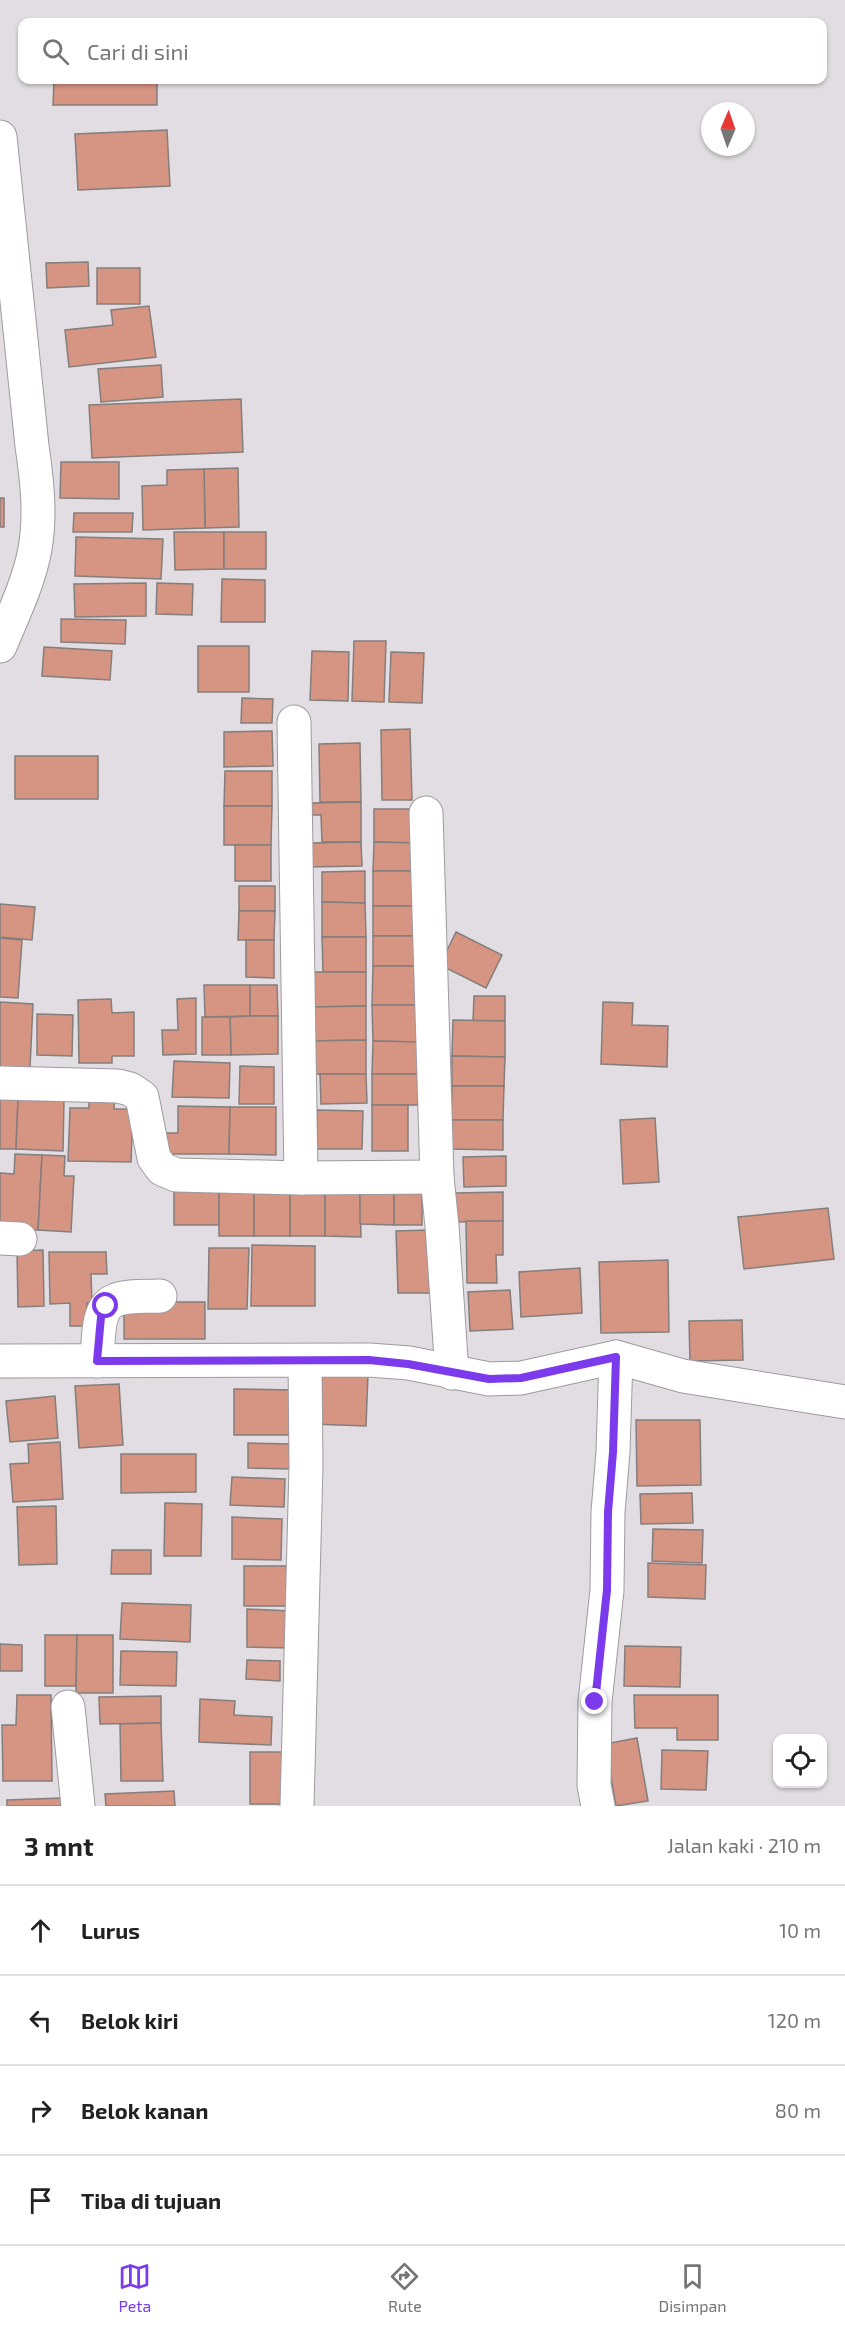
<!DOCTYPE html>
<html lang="id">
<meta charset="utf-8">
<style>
body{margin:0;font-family:"Exo 2",sans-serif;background:#f2f2f2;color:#222}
.controls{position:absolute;right:18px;bottom:18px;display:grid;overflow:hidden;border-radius:12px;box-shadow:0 2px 4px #0004}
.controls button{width:54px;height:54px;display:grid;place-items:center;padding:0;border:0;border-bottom:2px solid #e0e0e0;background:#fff;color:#222;font:30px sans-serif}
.compass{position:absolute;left:701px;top:102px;width:54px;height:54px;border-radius:50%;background:#fff;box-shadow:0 2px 4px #0004;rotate:2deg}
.stop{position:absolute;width:18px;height:18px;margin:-14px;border:4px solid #7c3aed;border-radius:50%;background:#fff}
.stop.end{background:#7c3aed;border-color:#fff;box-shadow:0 2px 6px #0008}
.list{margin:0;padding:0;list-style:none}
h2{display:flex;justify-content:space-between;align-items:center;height:78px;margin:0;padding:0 24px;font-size:26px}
h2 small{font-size:20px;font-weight:400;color:#767676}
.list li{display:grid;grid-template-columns:39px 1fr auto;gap:18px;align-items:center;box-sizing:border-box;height:90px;padding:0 24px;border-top:2px solid #e0e0e0}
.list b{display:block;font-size:22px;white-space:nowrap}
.list em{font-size:20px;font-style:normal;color:#767676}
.icon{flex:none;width:33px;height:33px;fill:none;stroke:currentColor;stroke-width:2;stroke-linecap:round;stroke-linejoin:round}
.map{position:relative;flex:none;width:845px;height:1806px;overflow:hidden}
.search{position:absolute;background:#fff;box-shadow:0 2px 4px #0004;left:18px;right:18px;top:18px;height:66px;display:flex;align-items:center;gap:15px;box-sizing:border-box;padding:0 21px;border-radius:12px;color:#767676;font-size:22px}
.sheet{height:438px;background:#fff}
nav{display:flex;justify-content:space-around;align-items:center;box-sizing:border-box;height:84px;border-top:2px solid #e0e0e0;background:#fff;font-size:16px;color:#767676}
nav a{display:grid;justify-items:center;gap:3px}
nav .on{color:#7c3aed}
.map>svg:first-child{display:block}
.building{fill:#d69483;stroke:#847e7c;stroke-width:1.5}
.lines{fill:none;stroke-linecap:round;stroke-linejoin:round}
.minor-casing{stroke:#9e9a9e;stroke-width:35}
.minor{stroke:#fff;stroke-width:33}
.route{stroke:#7c3aed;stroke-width:8}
</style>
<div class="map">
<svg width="845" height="1806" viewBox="0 0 845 1806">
<rect width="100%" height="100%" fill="#e2dde2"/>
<g class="building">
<polygon points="54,80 157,80 157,105 53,105"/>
<polygon points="167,130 170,186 78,190 75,134"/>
<polygon points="88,262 89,286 47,288 46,263"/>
<rect x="97" y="268" width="43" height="36"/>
<polygon points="149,306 156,357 69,367 65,330 113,325 111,310"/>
<polygon points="161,365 163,397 101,402 98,369"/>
<polygon points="241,399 243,452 92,458 89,405"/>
<polygon points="61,462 119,462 119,499 60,498"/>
<polygon points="238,468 239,527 205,528 204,469"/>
<polygon points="204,469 205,528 143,530 142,486 167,485 167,470"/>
<rect x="0" y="498" width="4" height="29"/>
<polygon points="74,513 133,513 132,532 73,532"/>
<polygon points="174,532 224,532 224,569 175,570"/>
<rect x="224" y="532" width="42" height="37"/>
<polygon points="76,537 163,539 161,579 75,576"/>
<polygon points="222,579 265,580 265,622 221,622"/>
<polygon points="146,583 146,616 75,617 74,584"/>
<polygon points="157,583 193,584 192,615 156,614"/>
<polygon points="61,619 126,620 125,644 61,642"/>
<polygon points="354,641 386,641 384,702 352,701"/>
<rect x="198" y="646" width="51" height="46"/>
<polygon points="44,647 112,651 110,680 42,676"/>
<polygon points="312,651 349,652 348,701 310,700"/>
<polygon points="391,652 424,653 422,703 389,702"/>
<polygon points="242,698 273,699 272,723 241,723"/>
<polygon points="410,729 412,800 382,800 381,730"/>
<polygon points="272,731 273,766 224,767 224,732"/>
<polygon points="360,743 361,802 320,802 319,744"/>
<rect x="15" y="756" width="83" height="43"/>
<polygon points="225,771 272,771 272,806 224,806"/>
<polygon points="361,802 361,842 322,842 321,815 311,815 311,803"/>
<polygon points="224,806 272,806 271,845 224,845"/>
<polygon points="374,809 420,809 420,843 374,842"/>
<polygon points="361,842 362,866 308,867 307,843"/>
<polygon points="374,842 420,843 419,871 373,871"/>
<rect x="235" y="845" width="36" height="36"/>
<polygon points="365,871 365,903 322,902 322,872"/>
<rect x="373" y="871" width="46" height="35"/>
<rect x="239" y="886" width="36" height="25"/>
<polygon points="322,902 365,903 366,937 322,937"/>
<polygon points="0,904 35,907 32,940 0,937"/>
<rect x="373" y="906" width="46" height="30"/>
<polygon points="239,911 275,911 274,940 238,940"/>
<polygon points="456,932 502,955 486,988 440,965"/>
<rect x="373" y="936" width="46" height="30"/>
<polygon points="322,937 366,937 366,972 323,972"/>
<polygon points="0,938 22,940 18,998 0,997"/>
<polygon points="246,940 274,940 274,978 246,977"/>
<polygon points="373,966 419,966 418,1005 372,1005"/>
<polygon points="310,972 366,972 366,1006 310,1007"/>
<polygon points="204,985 250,985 250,1016 205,1017"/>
<polygon points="250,985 277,985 278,1016 250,1016"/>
<polygon points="474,996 505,996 505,1021 473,1021"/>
<polygon points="196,998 196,1054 163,1055 162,1030 178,1030 177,999"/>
<polygon points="111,999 112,1013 134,1012 134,1056 112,1056 112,1063 79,1063 78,1000"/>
<polygon points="0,1002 33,1004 30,1068 0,1067"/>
<polygon points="603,1002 633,1003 632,1025 668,1026 667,1067 601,1064"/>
<polygon points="372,1005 418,1005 418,1042 373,1041"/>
<polygon points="366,1006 366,1040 310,1041 310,1007"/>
<polygon points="37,1014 73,1015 72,1056 37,1055"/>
<polygon points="250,1016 278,1016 278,1054 231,1055 230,1017"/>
<polygon points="202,1017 230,1017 231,1055 202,1055"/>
<polygon points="453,1020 505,1021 505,1057 452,1056"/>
<polygon points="366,1040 366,1074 310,1074 310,1041"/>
<polygon points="373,1041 418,1042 418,1074 372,1074"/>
<polygon points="452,1056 505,1057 504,1086 452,1086"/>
<polygon points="174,1061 230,1063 229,1098 172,1097"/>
<polygon points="240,1066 274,1067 274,1104 239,1104"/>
<polygon points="320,1074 366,1074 367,1103 321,1104"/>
<rect x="372" y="1074" width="46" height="31"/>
<polygon points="452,1086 504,1086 503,1120 451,1120"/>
<polygon points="89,1093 115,1094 114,1109 133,1109 131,1162 68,1161 70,1108 89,1108"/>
<polygon points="0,1099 18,1100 16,1149 0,1149"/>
<polygon points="18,1100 64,1101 63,1151 16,1149"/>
<rect x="372" y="1105" width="36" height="46"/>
<polygon points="178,1106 230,1107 229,1154 162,1154 162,1133 178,1133"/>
<polygon points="230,1107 276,1107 276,1155 229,1154"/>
<polygon points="317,1110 363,1111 362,1149 317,1149"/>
<polygon points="655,1118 659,1182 623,1184 620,1120"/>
<polygon points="451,1120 503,1120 503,1150 450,1149"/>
<polygon points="15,1154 42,1155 38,1230 0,1228 0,1173 14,1174"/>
<polygon points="42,1155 65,1156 64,1176 74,1176 71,1232 38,1230"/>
<polygon points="506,1156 506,1186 464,1187 463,1157"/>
<rect x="174" y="1188" width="45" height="37"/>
<rect x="219" y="1188" width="35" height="48"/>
<rect x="254" y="1188" width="36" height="48"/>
<rect x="290" y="1188" width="35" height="48"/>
<polygon points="325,1188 360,1188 361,1237 325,1236"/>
<polygon points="360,1188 394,1188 394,1225 360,1224"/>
<polygon points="394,1188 422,1189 422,1225 394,1225"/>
<polygon points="503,1192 503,1221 456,1222 455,1193"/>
<polygon points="828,1208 834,1259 744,1269 738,1217"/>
<polygon points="466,1221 503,1221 503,1255 496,1255 497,1283 467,1283"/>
<polygon points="427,1230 430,1293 398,1293 396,1231"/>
<polygon points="252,1245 315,1246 315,1306 251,1306"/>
<polygon points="209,1248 249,1248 247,1309 208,1309"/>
<polygon points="43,1250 44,1306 18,1307 17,1251"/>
<polygon points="49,1252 106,1252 107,1274 91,1274 92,1303 87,1303 88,1326 70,1326 70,1303 50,1304"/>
<polygon points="668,1260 669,1332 601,1333 599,1262"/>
<polygon points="580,1268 582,1313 521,1317 519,1272"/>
<polygon points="510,1290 513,1329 470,1331 468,1292"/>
<rect x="124" y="1302" width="81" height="37"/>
<polygon points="742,1320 743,1360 690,1361 689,1321"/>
<polygon points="314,1373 368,1374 366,1426 312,1424"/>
<polygon points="119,1384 123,1445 79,1448 75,1386"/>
<polygon points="234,1389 295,1390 295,1435 234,1435"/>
<polygon points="55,1396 58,1438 10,1442 6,1401"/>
<polygon points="636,1420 700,1420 701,1485 637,1486"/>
<polygon points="60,1442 63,1499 13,1502 10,1464 29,1463 28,1444"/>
<polygon points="248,1443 293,1444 293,1469 248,1468"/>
<polygon points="121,1454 196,1454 196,1492 121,1493"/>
<polygon points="232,1477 285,1479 284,1507 230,1505"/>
<polygon points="692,1493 693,1523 641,1524 640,1494"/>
<polygon points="165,1503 202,1504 201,1556 164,1556"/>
<polygon points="56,1506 57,1564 19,1565 17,1507"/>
<polygon points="232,1517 282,1519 281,1560 232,1559"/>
<polygon points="653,1529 703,1530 702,1563 652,1561"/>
<polygon points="112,1550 151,1550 151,1574 111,1574"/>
<polygon points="648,1563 706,1565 705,1599 648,1597"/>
<rect x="244" y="1566" width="50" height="40"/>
<polygon points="122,1603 191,1605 190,1642 120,1639"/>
<polygon points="247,1609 291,1611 290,1648 247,1647"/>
<polygon points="45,1635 77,1635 76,1686 45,1686"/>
<polygon points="77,1635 113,1635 113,1693 76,1693"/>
<polygon points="0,1644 22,1645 22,1671 0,1671"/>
<polygon points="625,1646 681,1647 680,1687 624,1686"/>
<polygon points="121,1651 177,1652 176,1686 120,1685"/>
<polygon points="247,1660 280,1661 280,1681 246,1679"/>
<polygon points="17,1695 51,1695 52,1781 3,1781 2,1725 16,1725"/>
<polygon points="634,1695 718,1695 718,1740 677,1740 677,1728 635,1728"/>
<polygon points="161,1696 161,1723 100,1724 99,1697"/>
<polygon points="200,1699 235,1701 234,1715 272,1717 271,1745 199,1742"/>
<polygon points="161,1723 163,1781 121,1781 120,1724"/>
<polygon points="637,1738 648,1801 616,1806 605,1744"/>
<polygon points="662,1750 708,1751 706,1790 661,1789"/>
<rect x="250" y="1752" width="44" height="52"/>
<polygon points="174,1791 175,1806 106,1806 105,1794"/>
<polygon points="61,1798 61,1806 7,1806 7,1800"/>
</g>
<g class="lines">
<defs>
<g id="minor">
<path d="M0 137 32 446C37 480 41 515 35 549 29 582 13 615 0 646"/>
<polyline points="294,722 301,1178"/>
<polyline points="426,813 437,1177 442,1226 452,1373"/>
<polyline points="0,1083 118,1086 130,1089 142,1097 154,1158 162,1169 176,1175 301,1178 437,1177"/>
<polyline points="0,1238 20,1239"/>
<polyline points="0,1361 369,1360 409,1363 489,1379 521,1378 616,1357 683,1376 845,1402"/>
<path d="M97 1361C99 1344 95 1307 116 1300 128 1295 147 1297 160 1296"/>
<polyline points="68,1707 78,1806"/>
<polyline points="297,1806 306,1467 305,1361"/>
<polyline points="598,1806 594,1785 595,1702 607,1590 608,1512 613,1452 616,1357"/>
</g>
</defs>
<use href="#minor" class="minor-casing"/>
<use href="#minor" class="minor"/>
</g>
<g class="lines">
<polyline class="route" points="106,1306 101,1317 97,1361 369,1360 408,1364 489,1379 521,1378 616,1357 613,1452 608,1512 607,1590 595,1702"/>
</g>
</svg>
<div class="controls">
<button><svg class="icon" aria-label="locate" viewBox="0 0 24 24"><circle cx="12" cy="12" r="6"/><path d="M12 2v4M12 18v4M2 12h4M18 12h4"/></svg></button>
</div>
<svg class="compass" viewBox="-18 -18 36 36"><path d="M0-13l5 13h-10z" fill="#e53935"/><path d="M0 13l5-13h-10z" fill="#767676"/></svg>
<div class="stop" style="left:106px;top:1306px"></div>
<div class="stop end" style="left:595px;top:1702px"></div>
<div class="search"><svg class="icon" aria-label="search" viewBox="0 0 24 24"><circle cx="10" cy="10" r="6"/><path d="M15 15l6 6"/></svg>Cari di sini</div>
</div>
<section class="sheet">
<h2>3 mnt<small>Jalan kaki · 210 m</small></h2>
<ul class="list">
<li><svg class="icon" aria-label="ahead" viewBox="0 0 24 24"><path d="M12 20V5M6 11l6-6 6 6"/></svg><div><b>Lurus</b></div><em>10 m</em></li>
<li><svg class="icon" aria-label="left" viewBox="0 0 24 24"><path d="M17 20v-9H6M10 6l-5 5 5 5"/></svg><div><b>Belok kiri</b></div><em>120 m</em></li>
<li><svg class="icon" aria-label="right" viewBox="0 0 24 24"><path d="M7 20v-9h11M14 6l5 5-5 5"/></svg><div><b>Belok kanan</b></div><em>80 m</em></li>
<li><svg class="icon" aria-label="arrive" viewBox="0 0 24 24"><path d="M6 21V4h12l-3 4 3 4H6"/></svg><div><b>Tiba di tujuan</b></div></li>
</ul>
</section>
<nav>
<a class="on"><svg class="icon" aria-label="map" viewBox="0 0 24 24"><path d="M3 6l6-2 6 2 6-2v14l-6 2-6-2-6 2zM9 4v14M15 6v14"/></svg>Peta</a>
<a><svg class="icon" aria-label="directions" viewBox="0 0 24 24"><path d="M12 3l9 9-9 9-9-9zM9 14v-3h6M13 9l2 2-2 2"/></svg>Rute</a>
<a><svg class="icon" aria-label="saved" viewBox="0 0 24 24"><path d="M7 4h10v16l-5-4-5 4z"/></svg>Disimpan</a>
</nav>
